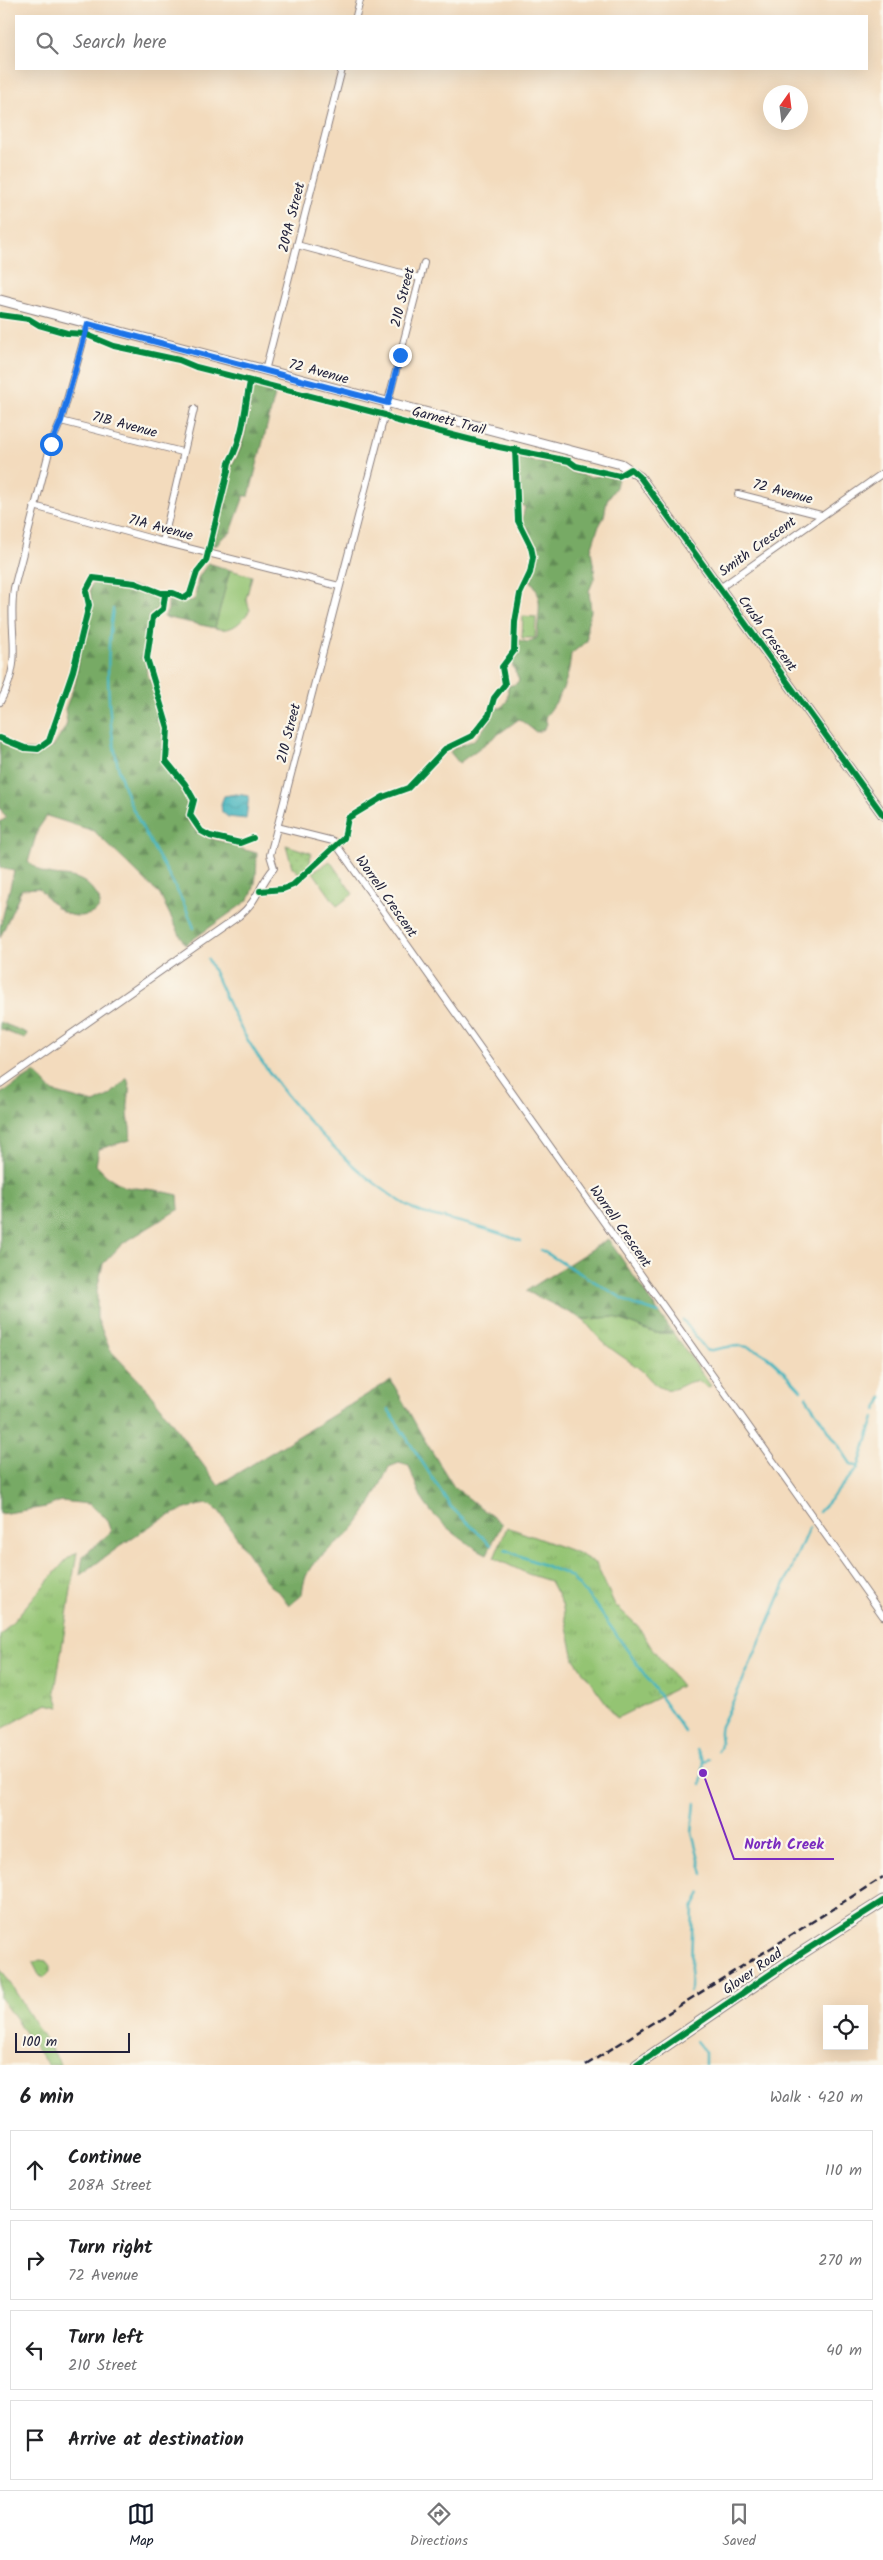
<!DOCTYPE html>
<meta charset="utf-8">
<style>
body{margin:0;font-family:Kalam,sans-serif;background:#f2f2f2;color:#202124}
.controls{position:absolute;right:15px;bottom:15px;display:grid;overflow:hidden;border-radius:0px;box-shadow:0 5px 20px #0002}
.controls button{width:45px;height:45px;display:grid;place-items:center;padding:0;border:0;border-bottom:1px solid #e0e0e0;background:#fff;color:#202124;font:25px sans-serif}
.compass{position:absolute;left:763px;top:85px;width:45px;height:45px;border-radius:50%;background:#fff;box-shadow:0 5px 20px #0002;rotate:14deg}
.scale{position:absolute;left:15px;bottom:12px;width:115px;box-sizing:border-box;padding-left:5px;border:2px solid #22223b;border-top:0;font-size:14px;line-height:18px;white-space:nowrap;color:#22223b;-webkit-text-stroke:4px #fbf7ec;paint-order:stroke}
.stop{position:absolute;width:15px;height:15px;margin:-11px;border:4px solid #1a73e8;border-radius:50%;background:#fff}
.stop.end{background:#1a73e8;border-color:#fff;box-shadow:0 1px 5px #0008}
.list{margin:0;padding:0;list-style:none}
h2{display:flex;justify-content:space-between;align-items:center;height:65px;margin:0;padding:0 20px;font-size:21px}
h2 small{font-size:16px;font-weight:400;color:#757577}
.list li{display:grid;grid-template-columns:32px 1fr auto;gap:15px;align-items:center;box-sizing:border-box;height:80px;margin:0 10px 10px;padding:0 10px;border:1px solid #e0e0e0;border-radius:0px}
.list b{display:block;font-size:19px;white-space:nowrap}
.list p{margin:0;font-size:16px;white-space:nowrap;color:#757577}
.list em{font-size:16px;font-style:normal;color:#757577}
.icon{flex:none;width:28px;height:28px;fill:none;stroke:currentColor;stroke-width:2;stroke-linecap:round;stroke-linejoin:round}
.map{position:relative;flex:none;width:883px;height:2065px;overflow:hidden}
.search{position:absolute;background:#fff;box-shadow:0 5px 20px #0002;left:15px;right:15px;top:15px;height:55px;display:flex;align-items:center;gap:12px;box-sizing:border-box;padding:0 18px;border-radius:0px;color:#757577;font-size:19px}
.sheet{height:425px;background:#fff}
nav{display:flex;justify-content:space-around;align-items:center;box-sizing:border-box;height:70px;border-top:1px solid #e0e0e0;background:#fff;font-size:14px;color:#757577}
nav a{display:grid;justify-items:center;gap:2px}
nav .on{color:#111827}
.map>svg:first-child{display:block}
.grass{fill:url(#grass-tufts);stroke:#5b7357}
.forest{fill:url(#forest-firs);stroke:#4c6650}
.park{fill:#94c473;stroke:#5b7357}
.garden{fill:url(#garden-dots);stroke:#5b7357}
.water{fill:url(#water-waves);stroke:#346c7c}
.lines{fill:none;stroke-linecap:round;stroke-linejoin:round}
.stream{stroke:#46b5be;stroke-width:2.5}
.street-casing{stroke:#8a7e7c;stroke-width:8}
.secondary-casing{stroke:#8a7e7c;stroke-width:11}
.highway-casing{stroke:#8a7e7c;stroke-width:13}
.street{stroke:#fff;stroke-width:6}
.secondary{stroke:#fff;stroke-width:9}
.highway{stroke:#fff;stroke-width:11}
.rail{stroke:#22223b;stroke-width:2.5;stroke-dasharray:8 4;stroke-linecap:butt}
.cycleway-casing{stroke:#fbf7ec;stroke-width:9}
.cycleway{stroke:#00873e;stroke-width:6}
.route{stroke:#1a73e8;stroke-width:6}
.labels{text-anchor:middle;stroke-width:4.5;stroke-linejoin:round;paint-order:stroke}
.street-label{font-size:14px;fill:#22223b;stroke:#fbf7ec}
.leader{fill:none;stroke:#7b2cbf;stroke-width:2}
.callout-dot{fill:#7b2cbf;stroke:#fbf7ec;stroke-width:2}
.callout-label{font-size:15px;text-anchor:middle;font-weight:bold;fill:#7b2cbf;stroke:#fbf7ec;stroke-width:4.5;stroke-linejoin:round;paint-order:stroke}
</style>
<div class="map">
<svg width="883" height="2065" viewBox="0 0 883 2065">
<defs>
<pattern id="grass-tufts" width="24" height="20" patternUnits="userSpaceOnUse" patternTransform="scale(1.25)"><rect width="24" height="20" fill="#94c473"/><path d="M3 7l-1-3M5 7V3M7 7l1-3M15 17l-1-3M17 17v-4M19 17l1-3" fill="none" stroke="#7fa864"/></pattern>
<pattern id="forest-firs" width="22" height="20" patternUnits="userSpaceOnUse" patternTransform="scale(1.25)"><rect width="22" height="20" fill="#77aa65"/><path d="M5 1l3.5 6h-7zM16 11l3.5 6h-7z" fill="#618a54"/></pattern>
<pattern id="garden-dots" width="8" height="8" patternUnits="userSpaceOnUse" patternTransform="scale(1.25)"><rect width="8" height="8" fill="#94c473"/><path d="M2 2h.1M6 6h.1" fill="none" stroke="#7fa864" stroke-width="1.8" stroke-linecap="round"/></pattern>
<pattern id="water-waves" width="16" height="10" patternUnits="userSpaceOnUse" patternTransform="scale(1.25)"><rect width="16" height="10" fill="#46b5be"/><path d="M0 5q4-4 8 0t8 0" fill="none" stroke="#3a939c"/></pattern>
</defs>
<rect width="100%" height="100%" fill="#fbf7ec"/>
<filter id="ink" filterUnits="userSpaceOnUse"><feTurbulence type="fractalNoise" baseFrequency=".02" numOctaves="2"/><feDisplacementMap in="SourceGraphic" scale="10" xChannelSelector="R" yChannelSelector="G"/><feConvolveMatrix kernelMatrix="1 2 1 2 8 2 1 2 1" color-interpolation-filters="sRGB"/></filter>
<filter id="wash" filterUnits="userSpaceOnUse"><feTurbulence type="fractalNoise" baseFrequency=".0096" numOctaves="4" result="noise"/><feDisplacementMap in="SourceGraphic" scale="20" xChannelSelector="R" yChannelSelector="G"/><feGaussianBlur stdDeviation="1.12" result="paint"/><feColorMatrix in="noise" values="0 0 0 0 0 0 0 0 0 0 0 0 0 0 0 0 0 1.4 0 .05"/><feComposite in="paint" operator="in"/></filter>
<g filter="url(#wash)">
<rect width="100%" height="100%" fill="#f3dbbd"/>
<g class="grass">
<path d="M614 1317 655 1333H673L711 1386 708 1387C688 1372 685 1392 665 1389 654 1387 649 1377 641 1370 629 1360 613 1352 601 1340 595 1334 589 1326 583 1319Z"/>
<polygon points="507,1527 578,1553 596,1564 615,1605 638,1626 651,1647 681,1686 617,1718 574,1659 562,1604 550,1581 528,1574 494,1558"/>
<polygon points="77,1552 55,1691 60,1707 47,1704 0,1730 0,1636 66,1560"/>
<polygon points="40,1960 46,1961 50,1966 50,1972 45,1977 39,1975 33,1963"/>
<polygon points="0,1968 5,1975 61,2065 48,2065 0,1998"/>
</g>
<g class="forest">
<path d="M251 385 276 391 249 496H244L231 532 222 538 217 545H213L232 464C247 443 248 410 251 385Z"/>
<path d="M517 458 547 464 552 461 566 463 567 468 573 473 591 477 604 475 618 478 616 487 607 500 604 517 598 528 591 550 595 576 589 591 591 611 587 625V641L571 654C569 679 561 698 545 717L547 724 543 730 536 732 519 719 459 763 450 752C456 744 467 745 475 739 482 733 492 717 494 708H501L507 701 508 686 516 684 519 680 511 662 516 651 518 640 528 642 537 638C537 619 545 597 531 581 540 554 534 546 521 523L525 507 521 505Z"/>
<polygon points="208,563 230,570 215,628 164,617 168,610 168,597 191,601 195,599 198,578"/>
<path d="M94 581 139 588 162 598 160 606 149 616 145 656 147 674 157 695 158 710 166 730 164 762C170 770 179 777 184 785 189 795 186 802 186 811 187 837 222 842 241 845V849L257 853C256 871 258 887 247 901L185 945 160 895 94 831 47 816 38 829 28 862C33 865 39 871 44 873 64 879 80 871 96 894 109 911 85 919 71 915 57 911 48 899 39 888L22 889 0 938V928L14 871 0 868V822L6 818 0 808V741L18 749 44 751 53 747 65 728 67 723 65 709 75 684 83 634 92 607 90 588Z"/>
<polygon points="0,1022 27,1033 25,1039 0,1029"/>
<path d="M35 1072 53 1092 94 1103 110 1095 127 1078C132 1090 127 1099 128 1111 128 1122 132 1130 130 1140L99 1149 96 1165 107 1176 125 1187 156 1190 178 1195 179 1209 122 1244 103 1264 97 1289V1318L110 1350 148 1390 218 1485 391 1380 424 1439 454 1487 502 1524 487 1554C464 1543 435 1521 422 1499 417 1488 413 1477 409 1466L399 1463 389 1467C379 1487 369 1511 354 1528 332 1553 305 1556 302 1595L289 1606 281 1594 269 1585 219 1511 208 1504C164 1508 117 1550 80 1575L83 1556 111 1532 106 1518 89 1504 61 1501 46 1507 0 1514V1094Z"/>
<polygon points="608,1239 673,1333 655,1333 614,1317 583,1319 526,1291"/>
</g>
<g class="park">
<path d="M230 570 252 576 246 599 250 610C241 623 231 633 215 628Z"/>
<polygon points="523,616 536,617 535,638 522,638"/>
<polygon points="330,861 353,894 337,906 313,872"/>
</g>
<polygon class="garden" points="286,845 311,853 310,864 300,874 292,867"/>
<polygon class="water" points="236,794 249,796 246,819 228,817 222,812 221,804 224,796"/>
<g class="lines">
<g class="stream">
<path d="M113 609C104 663 107 747 128 798 147 843 177 882 194 928"/>
<path d="M208 959C220 984 230 1010 244 1034 282 1098 350 1174 415 1210 425 1215 438 1216 448 1219 473 1225 497 1232 521 1241"/>
<polyline points="541,1250 632,1304 659,1313"/>
<path d="M683 1320 707 1351C718 1349 731 1345 742 1346 766 1348 785 1374 801 1390"/>
<polyline points="806,1397 851,1464 858,1467"/>
<polyline points="388,1409 451,1507 491,1545"/>
<polyline points="876,1411 883,1397"/>
<polyline points="819,1512 858,1468 874,1418"/>
<polyline points="505,1550 564,1573 572,1578 594,1603 685,1732"/>
<polyline points="697,1750 704,1761"/>
<path d="M718 1751C725 1743 717 1735 721 1726 754 1661 780 1594 809 1527"/>
<polyline points="704,1761 709,1759"/>
<polyline points="701,1784 704,1761"/>
<polyline points="695,1803 692,1832 703,1874"/>
<polyline points="690,1992 693,1908 701,1893"/>
<polyline points="696,2041 705,2052 705,2065"/>
</g>
</g>
</g>
<g filter="url(#ink)">
<g class="lines">
<defs>
<g id="street">
<polyline points="356,16 360,0"/>
<polyline points="297,245 420,278"/>
<polyline points="265,371 342,69"/>
<polyline points="61,421 182,452"/>
<polyline points="738,494 821,515"/>
<polyline points="34,506 156,540 339,586"/>
<polyline points="163,542 194,409"/>
<polyline points="720,588 883,473"/>
<path d="M0 702C25 657 7 634 14 588L51 444 61 421 88 324"/>
<polyline points="277,827 333,841"/>
<polyline points="340,850 883,1616"/>
<path d="M0 1084 239 916C258 901 259 885 274 868L270 855 424 263"/>
</g>
<polyline id="secondary" points="0,300 621,464 640,477 883,815"/>
<polyline id="highway" points="637,2065 800,1954 883,1901"/>
</defs>
<use href="#street" class="street-casing"/>
<use href="#secondary" class="secondary-casing"/>
<use href="#highway" class="highway-casing"/>
<use href="#street" class="street"/>
<use href="#secondary" class="secondary"/>
<use href="#highway" class="highway"/>
<polyline class="rail" points="586,2065 883,1877"/>
<defs>
<g id="cycleway">
<polyline points="0,315 29,319 39,325 67,333 85,334 114,346 179,360 196,367 385,415 394,420 499,447 569,461 576,466 619,476 631,469 640,477 883,815"/>
<polyline points="165,595 163,609 153,617 147,658 168,728 166,761 185,784 194,800 190,815 201,831 210,836 240,843 253,838"/>
<path d="M0 738 25 748 38 749 49 741 73 671 89 605 86 591 93 578 135 583 161 593H173L185 598 190 594 197 572 206 561 228 471C227 462 231 460 234 453 244 430 245 406 250 382"/>
<polyline points="260,891 283,889 293,885 344,838 348,818 383,797 408,788 445,749 472,736 489,715 494,698 505,684 502,667 514,651 515,622 520,594 530,573 533,557 531,547 518,521 515,449"/>
<polyline points="637,2065 800,1954 883,1901"/>
</g>
</defs>
<use href="#cycleway" class="cycleway-casing"/>
<use href="#cycleway" class="cycleway"/>
</g>
</g>
<g class="lines" filter="url(#ink)">
<polyline class="route" points="51,444 61,421 88,324 388,403 400,355"/>
</g>
<g class="labels">
<g class="street-label">
<text transform="translate(291 217) rotate(-76)" y="5">209A Street</text>
<text transform="translate(402 297) rotate(-76)" y="5">210 Street</text>
<text transform="translate(319 371) rotate(15)" y="5">72 Avenue</text>
<text transform="translate(449 420) rotate(15)" y="5">Garnett Trail</text>
<text transform="translate(125 424) rotate(15)" y="5">71B Avenue</text>
<text transform="translate(783 491) rotate(15)" y="5">72 Avenue</text>
<text transform="translate(161 527) rotate(15)" y="5">71A Avenue</text>
<text transform="translate(757 546) rotate(-36)" y="5">Smith Crescent</text>
<text transform="translate(768 633) rotate(54)" y="5">Crush Crescent</text>
<text transform="translate(288 733) rotate(-76)" y="5">210 Street</text>
<text transform="translate(387 896) rotate(55)" y="5">Worrell Crescent</text>
<text transform="translate(621 1226) rotate(55)" y="5">Worrell Crescent</text>
<text transform="translate(752 1971) rotate(-35)" y="5">Glover Road</text>
</g>
</g>
<path class="leader" d="M703 1773L734 1859H834"/>
<circle class="callout-dot" cx="703" cy="1773" r="5"/>
<g class="callout-label">
<text x="784" y="1849">North Creek</text>
</g>
</svg>
<div class="controls">
<button><svg class="icon" aria-label="locate" viewBox="0 0 24 24"><circle cx="12" cy="12" r="6"/><path d="M12 2v4M12 18v4M2 12h4M18 12h4"/></svg></button>
</div>
<svg class="compass" viewBox="-18 -18 36 36"><path d="M0-13l5 13h-10z" fill="#e53935"/><path d="M0 13l5-13h-10z" fill="#757577"/></svg>
<div class="scale">100 m</div>
<div class="stop" style="left:51px;top:444px"></div>
<div class="stop end" style="left:400px;top:355px"></div>
<div class="search"><svg class="icon" aria-label="search" viewBox="0 0 24 24"><circle cx="10" cy="10" r="6"/><path d="M15 15l6 6"/></svg>Search here</div>
</div>
<section class="sheet">
<h2>6 min<small>Walk · 420 m</small></h2>
<ul class="list">
<li><svg class="icon" aria-label="ahead" viewBox="0 0 24 24"><path d="M12 20V5M6 11l6-6 6 6"/></svg><div><b>Continue</b><p>208A Street</p></div><em>110 m</em></li>
<li><svg class="icon" aria-label="right" viewBox="0 0 24 24"><path d="M7 20v-9h11M14 6l5 5-5 5"/></svg><div><b>Turn right</b><p>72 Avenue</p></div><em>270 m</em></li>
<li><svg class="icon" aria-label="left" viewBox="0 0 24 24"><path d="M17 20v-9H6M10 6l-5 5 5 5"/></svg><div><b>Turn left</b><p>210 Street</p></div><em>40 m</em></li>
<li><svg class="icon" aria-label="arrive" viewBox="0 0 24 24"><path d="M6 21V4h12l-3 4 3 4H6"/></svg><div><b>Arrive at destination</b></div></li>
</ul>
</section>
<nav>
<a class="on"><svg class="icon" aria-label="map" viewBox="0 0 24 24"><path d="M3 6l6-2 6 2 6-2v14l-6 2-6-2-6 2zM9 4v14M15 6v14"/></svg>Map</a>
<a><svg class="icon" aria-label="directions" viewBox="0 0 24 24"><path d="M12 3l9 9-9 9-9-9zM9 14v-3h6M13 9l2 2-2 2"/></svg>Directions</a>
<a><svg class="icon" aria-label="saved" viewBox="0 0 24 24"><path d="M7 4h10v16l-5-4-5 4z"/></svg>Saved</a>
</nav>
